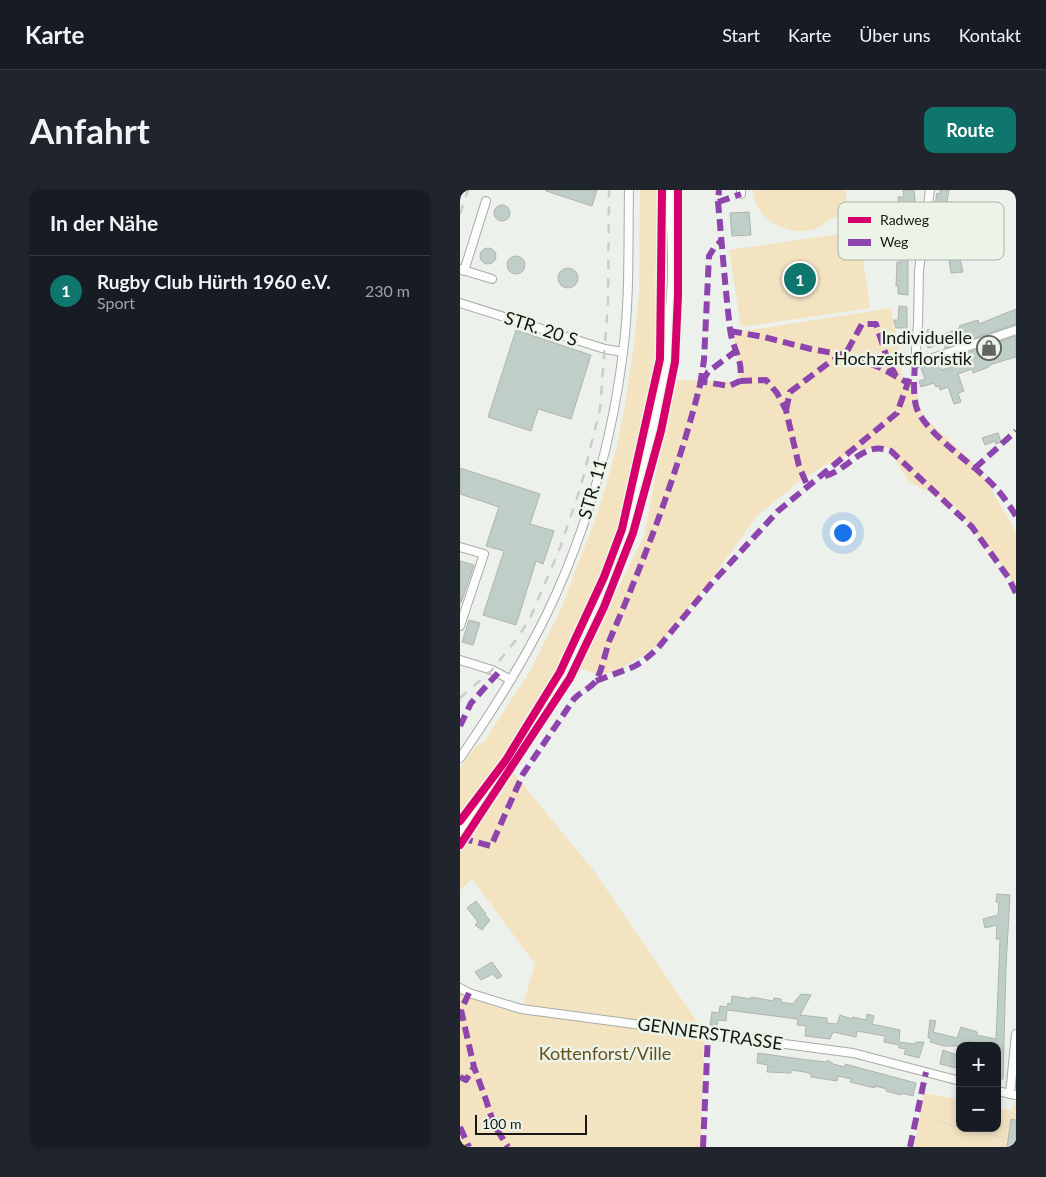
<!DOCTYPE html>
<html lang="de">
<meta charset="utf-8">
<style>
body{margin:0;font-family:Lato,sans-serif;background:#20242c;color:#f1f3f6}
.controls{position:absolute;right:15px;bottom:15px;display:grid;overflow:hidden;border-radius:10px;box-shadow:0 2px 8px #0003}
.controls button{width:45px;height:45px;display:grid;place-items:center;padding:0;border:0;border-bottom:1px solid #363941;background:#171b24;color:#f1f3f6;font:25px sans-serif}
.scale{position:absolute;left:15px;bottom:12px;width:112px;box-sizing:border-box;padding-left:5px;border:2px solid #151814;border-top:0;font-size:14px;line-height:18px;white-space:nowrap;color:#151814;-webkit-text-stroke:4px #ecf4e8;paint-order:stroke}
.you{position:absolute;left:382px;top:342px;width:18px;height:18px;margin:-12px;border:4px solid #fff;border-radius:50%;background:#1a73e8;box-shadow:0 0 0 8px #1a73e833}
.badge{display:grid;place-items:center;width:32px;height:32px;border-radius:50%;background:#0f766e;color:#fff;font-size:16px;font-weight:700}
.pin{position:absolute;translate:-50% -50%;border:2px solid #fff;box-shadow:0 1px 5px #0006}
.list{margin:0;padding:0;list-style:none}
h2{display:flex;justify-content:space-between;align-items:center;height:65px;margin:0;padding:0 20px;font-size:21px}
h2 small{font-size:16px;font-weight:400;color:#9ea1a6}
.list li{display:grid;grid-template-columns:32px 1fr auto;gap:15px;align-items:center;box-sizing:border-box;height:70px;padding:0 20px;border-top:1px solid #363941}
.list b{display:block;font-size:19px;white-space:nowrap}
.list p{margin:0;font-size:16px;white-space:nowrap;color:#9ea1a6}
.list em{font-size:16px;font-style:normal;color:#9ea1a6}
.map{position:relative;flex:none;width:556px;height:957px;overflow:hidden;border-radius:10px}
header{display:flex;align-items:center;gap:30px;box-sizing:border-box;height:70px;padding:0 25px;background:#171b24;border-bottom:1px solid #363941}
header strong{font-size:24px}
nav{display:flex;gap:28px;margin-inline-start:auto;font-size:18px}
.intro{display:flex;align-items:center;justify-content:space-between;box-sizing:border-box;height:120px;padding:0 30px}
h1{margin:0;font-size:35px}
.button{padding:12px 22px;border-radius:10px;background:#0f766e;color:#fff;font-size:18px;font-weight:700}
main{display:flex;gap:30px;padding:0 30px}
aside{flex:1;background:#171b24;border-radius:10px;box-shadow:0 2px 8px #0003}
.map>svg:first-child{display:block}
.green{fill:#f4e3c1}
.building{fill:#bfcfc7;stroke:#b0b4b0}
.lines{fill:none;stroke-linecap:round;stroke-linejoin:round}
.minor-casing{stroke:#a8aba6;stroke-width:10}
.major-casing{stroke:#a8aba6;stroke-width:12}
.path{stroke:#d0d2d0;stroke-width:1;stroke-dasharray:2.5 2.5;stroke-linecap:butt}
.minor{stroke:#fcfdfc;stroke-width:8}
.major{stroke:#fcfdfc;stroke-width:10}
.rail{stroke:#ccc;stroke-width:2.5;stroke-dasharray:9 9;stroke-linecap:butt}
.quiet{stroke:#8e44ad;stroke-width:6;stroke-dasharray:12 6;stroke-linecap:butt}
.cycleway-casing{stroke:#ecf4e8;stroke-width:11}
.cycleway{stroke:#d6006c;stroke-width:8}
.labels{text-anchor:middle;stroke-width:5;stroke-linejoin:round;paint-order:stroke}
.street-label{font-size:18px;fill:#151814;stroke:#ecf4e8}
.poi-label{font-size:18px;fill:#151814;stroke:#ecf4e8;text-anchor:end}
.park-label{font-size:18px;fill:#694e1f;stroke:#ecf4e8}
.key{fill:#ecf4e8;stroke:#acb2a8;stroke-width:1}
.key-label{font-size:14px;fill:#151814}
</style>
<header>
<strong>Karte</strong>
<nav><a>Start</a><a>Karte</a><a>Über uns</a><a>Kontakt</a></nav>
</header>
<div class="intro"><h1>Anfahrt</h1><a class="button">Route</a></div>
<main>
<aside>
<h2>In der Nähe<small></small></h2>
<ul class="list">
<li><span class="badge">1</span><div><b>Rugby Club Hürth 1960 e.V.</b><p>Sport</p></div><em>230 m</em></li>
</ul>
</aside>
<div class="map">
<svg width="556" height="957" viewBox="0 0 556 957">
<rect width="100%" height="100%" fill="#edf1eb"/>
<g class="green">
<polygon points="180,0 204,0 201,158 186,243 154,356 110,460 44,571 0,630 0,578 16,556 24,552 70,481 100,421 138,322 156,260 165,215 174,154 179,103"/>
<path d="M293 0H386L387 26C383 27 376 26 372 28 365 32 361 38 352 40 325 46 295 29 293 0Z"/>
<polygon points="399,41 410,118 281,137 269,60"/>
<polygon points="431,118 439,161 442,190 457,192 459,213 464,227 518,277 556,342 556,398 546,381 492,313 449,292 436,271 433,261 426,257 417,257 399,260 365,275 337,293 296,327 259,379 202,451 184,465 162,478 141,486 119,478 184,346 204,241 217,190 279,192 277,160 271,143"/>
<polygon points="52,581 134,681 244,842 241,957 4,957 0,949 0,802 20,812 60,824 75,774 12,689 0,700 0,657"/>
<polygon points="464,903 500,910 500,938 537,938 537,918 552,921 554,911 556,912 556,957 454,957"/>
</g>
<g class="building">
<polygon points="86,0 137,0 132,16 86,1"/>
<polygon points="443,0 454,0 456,20 451,20 452,41 446,41 447,51 457,53 455,66 452,66 452,68 448,67 448,105 438,104 438,96 436,96 437,72 441,72 437,45 438,45 437,30 441,30 438,7 444,7"/>
<polygon points="480,0 489,0 487,12 492,12 490,28 487,27 485,39 483,38 477,68 469,69 470,59 468,59 472,29 477,30 479,15 475,15 477,3 480,4"/>
<circle cx="42" cy="23" r="8"/>
<polygon points="289,22 291,45 272,46 270,23"/>
<circle cx="28" cy="66" r="8"/>
<circle cx="56" cy="75" r="9"/>
<polygon points="500,69 503,82 491,83 489,70"/>
<circle cx="108" cy="88" r="10"/>
<polygon points="439,116 447,117 447,138 436,138 434,130 438,130"/>
<polygon points="556,119 556,134 485,158 484,153 468,158 465,149 467,148 467,140 474,139 477,147 500,138 499,136 518,130 519,134"/>
<polygon points="56,140 131,165 111,229 78,219 71,241 28,227"/>
<polygon points="556,146 556,167 532,174 529,177 513,183 512,179 498,184 504,201 498,203 501,212 494,214 488,197 480,200 479,196 476,197 474,193 461,197 459,191 465,189 461,178 480,172 482,180 493,176 491,168"/>
<polygon points="538,243 541,252 536,254 535,251 525,255 522,248"/>
<polygon points="0,278 80,304 70,334 94,341 83,374 76,371 56,435 23,425 44,361 26,356 39,317 0,304"/>
<polygon points="0,371 14,375 1,413 0,413"/>
<polygon points="9,430 20,433 13,455 2,452"/>
<polygon points="537,704 550,705 546,776 543,889 537,889 537,856 527,856 509,851 507,856 484,856 470,852 471,848 468,848 470,830 476,831 473,842 497,848 501,837 517,842 517,845 536,849 540,749 536,749 537,735 525,738 523,729 538,725 539,712 536,712"/>
<polygon points="16,711 26,724 25,725 30,730 22,740 15,735 18,732 7,718"/>
<polygon points="32,772 42,786 37,789 33,784 21,790 15,782"/>
<polygon points="341,804 351,805 340,825 367,828 367,833 377,834 380,825 392,829 393,827 406,830 407,824 414,826 412,834 440,840 439,852 455,854 456,852 464,852 459,868 444,864 446,859 439,858 439,855 424,852 425,846 397,841 396,847 373,842 370,849 345,846 346,836 337,835 338,829 267,820 266,831 258,830 257,836 250,835 252,822 259,823 260,816 267,817 268,813 271,814 272,806 291,809 291,807 313,811 314,808 321,809 321,812 333,814"/>
<polygon points="483,860 500,866 500,879 480,874"/>
<polygon points="298,863 340,869 366,872 368,870 373,874 385,877 385,874 456,893 453,906 442,903 441,905 426,901 427,899 415,896 415,898 398,894 390,892 391,889 378,886 377,891 351,887 351,884 345,882 331,880 331,883 307,882 308,875 297,873"/>
<polygon points="551,929 556,930 556,957 547,957"/>
</g>
<g class="lines">
<defs>
<g id="minor">
<polyline points="470,0 459,80 458,133 455,174 556,140"/>
<polyline points="281,4 281,0"/>
<polyline points="0,79 32,89"/>
<polyline points="4,81 26,11"/>
<polyline points="0,113 145,159 163,162"/>
<polyline points="0,357 24,364 0,436"/>
<polyline points="0,470 32,480 51,490"/>
<path d="M0 568C36 516 71 461 97 402 130 327 153 244 163 162 170 108 168 54 169 0"/>
<polyline points="0,798 9,803 61,819 393,863 500,891"/>
<polyline points="537,901 556,905"/>
<polyline points="550,904 556,844"/>
</g>
<path id="major" d="M0 641C35 592 72 544 101 491 170 370 205 229 213 91 214 61 211 30 211 0"/>
</defs>
<use href="#minor" class="minor-casing"/>
<use href="#major" class="major-casing"/>
<g class="path">
<polyline points="475,930 500,937"/>
<polyline points="506,938 556,951"/>
<polyline points="542,957 549,923 556,925"/>
</g>
<use href="#minor" class="minor"/>
<use href="#major" class="major"/>
<g class="rail">
<polyline points="0,24 8,0"/>
<polyline points="0,508 32,480 59,446 71,426 100,358 121,296 140,219 148,113 149,0"/>
</g>
<g class="quiet">
<polyline points="258,12 281,4"/>
<polyline points="270,141 304,147 351,159 390,166 421,178 448,193"/>
<path d="M455 174C454 188 453 203 456 216 462 240 510 272 528 290 539 300 548 313 556 326"/>
<polyline points="280,191 306,190 317,203 326,220 339,276 347,295"/>
<polyline points="242,192 248,182 277,160"/>
<polyline points="240,195 244,170 249,66 254,58 262,50"/>
<polyline points="326,220 330,202 371,171 385,165 402,134 416,134 428,171 436,186"/>
<polyline points="515,278 556,241"/>
<path d="M365 286C390 279 403 250 431 261L512 337 548 387 556 403"/>
<polyline points="136,491 173,477 182,472 197,459 251,394 318,321 437,223 450,187 454,186"/>
<polyline points="0,536 11,513 38,483"/>
<path d="M1 648 31 656 63 584 114 509C120 502 133 497 137 489 143 477 145 462 150 449 186 366 218 282 240 195L242 192H245L269 196 280 191C284 170 272 158 270 139 265 97 262 54 258 12L259 0"/>
<polyline points="9,803 1,820 14,877 26,910 34,935 48,957"/>
<polyline points="0,887 6,890 14,877"/>
<polyline points="0,937 9,957"/>
<polyline points="243,957 248,844"/>
<polyline points="450,957 466,882"/>
</g>
<defs>
<g id="cycleway">
<polyline points="0,631 46,570 100,482 144,387 162,339 200,169 202,0"/>
<polyline points="0,655 110,488 144,417 173,343 201,241 215,172 218,105 218,0"/>
</g>
</defs>
<use href="#cycleway" class="cycleway-casing"/>
<use href="#cycleway" class="cycleway"/>
</g>
<defs>
<symbol id="shop-ring" viewBox="-11 -11 22 22"><circle r="9.5" fill="#ecf4e8" stroke="#61645f" stroke-width="1.5"/><path d="M-5-2.5h2.3a2.7 3.5 0 0 1 5.4 0H5L5.5 6h-11ZM-1.5-2.5h3a1.5 2.3 0 0 0-3 0Z" fill="#61645f"/></symbol>
</defs>
<g fill-rule="evenodd">
<use href="#shop-ring" x="515" y="144" width="28" height="28"/>
</g>
<g class="labels">
<g class="street-label">
<text transform="translate(81 139) rotate(18)" y="6">STR. 20 S</text>
<text transform="translate(133 299) rotate(-74)" y="6">STR. 11</text>
<text transform="translate(250 844) rotate(8)" y="6">GENNERSTRASSE</text>
</g>
<g class="poi-label">
<text x="512" y="154">Individuelle<tspan x="512" dy="21">Hochzeitsfloristik</tspan></text>
</g>
<g class="park-label">
<text x="145" y="870">Kottenforst/Ville</text>
</g>
</g>
<rect x="378" y="12" width="166" height="58" rx="8" class="key"/>
<rect x="388" y="27" width="23" height="6" fill="#d6006c"/>
<rect x="388" y="49" width="23" height="7" fill="#8e44ad"/>
<g class="key-label">
<text x="420" y="35">Radweg</text>
<text x="420" y="57">Weg</text>
</g>
</svg>
<div class="controls">
<button>+</button>
<button>−</button>
</div>
<div class="scale">100 m</div>
<div class="you"></div>
<div class="pin badge" style="left:340px;top:89px">1</div>
</div>
</main>
